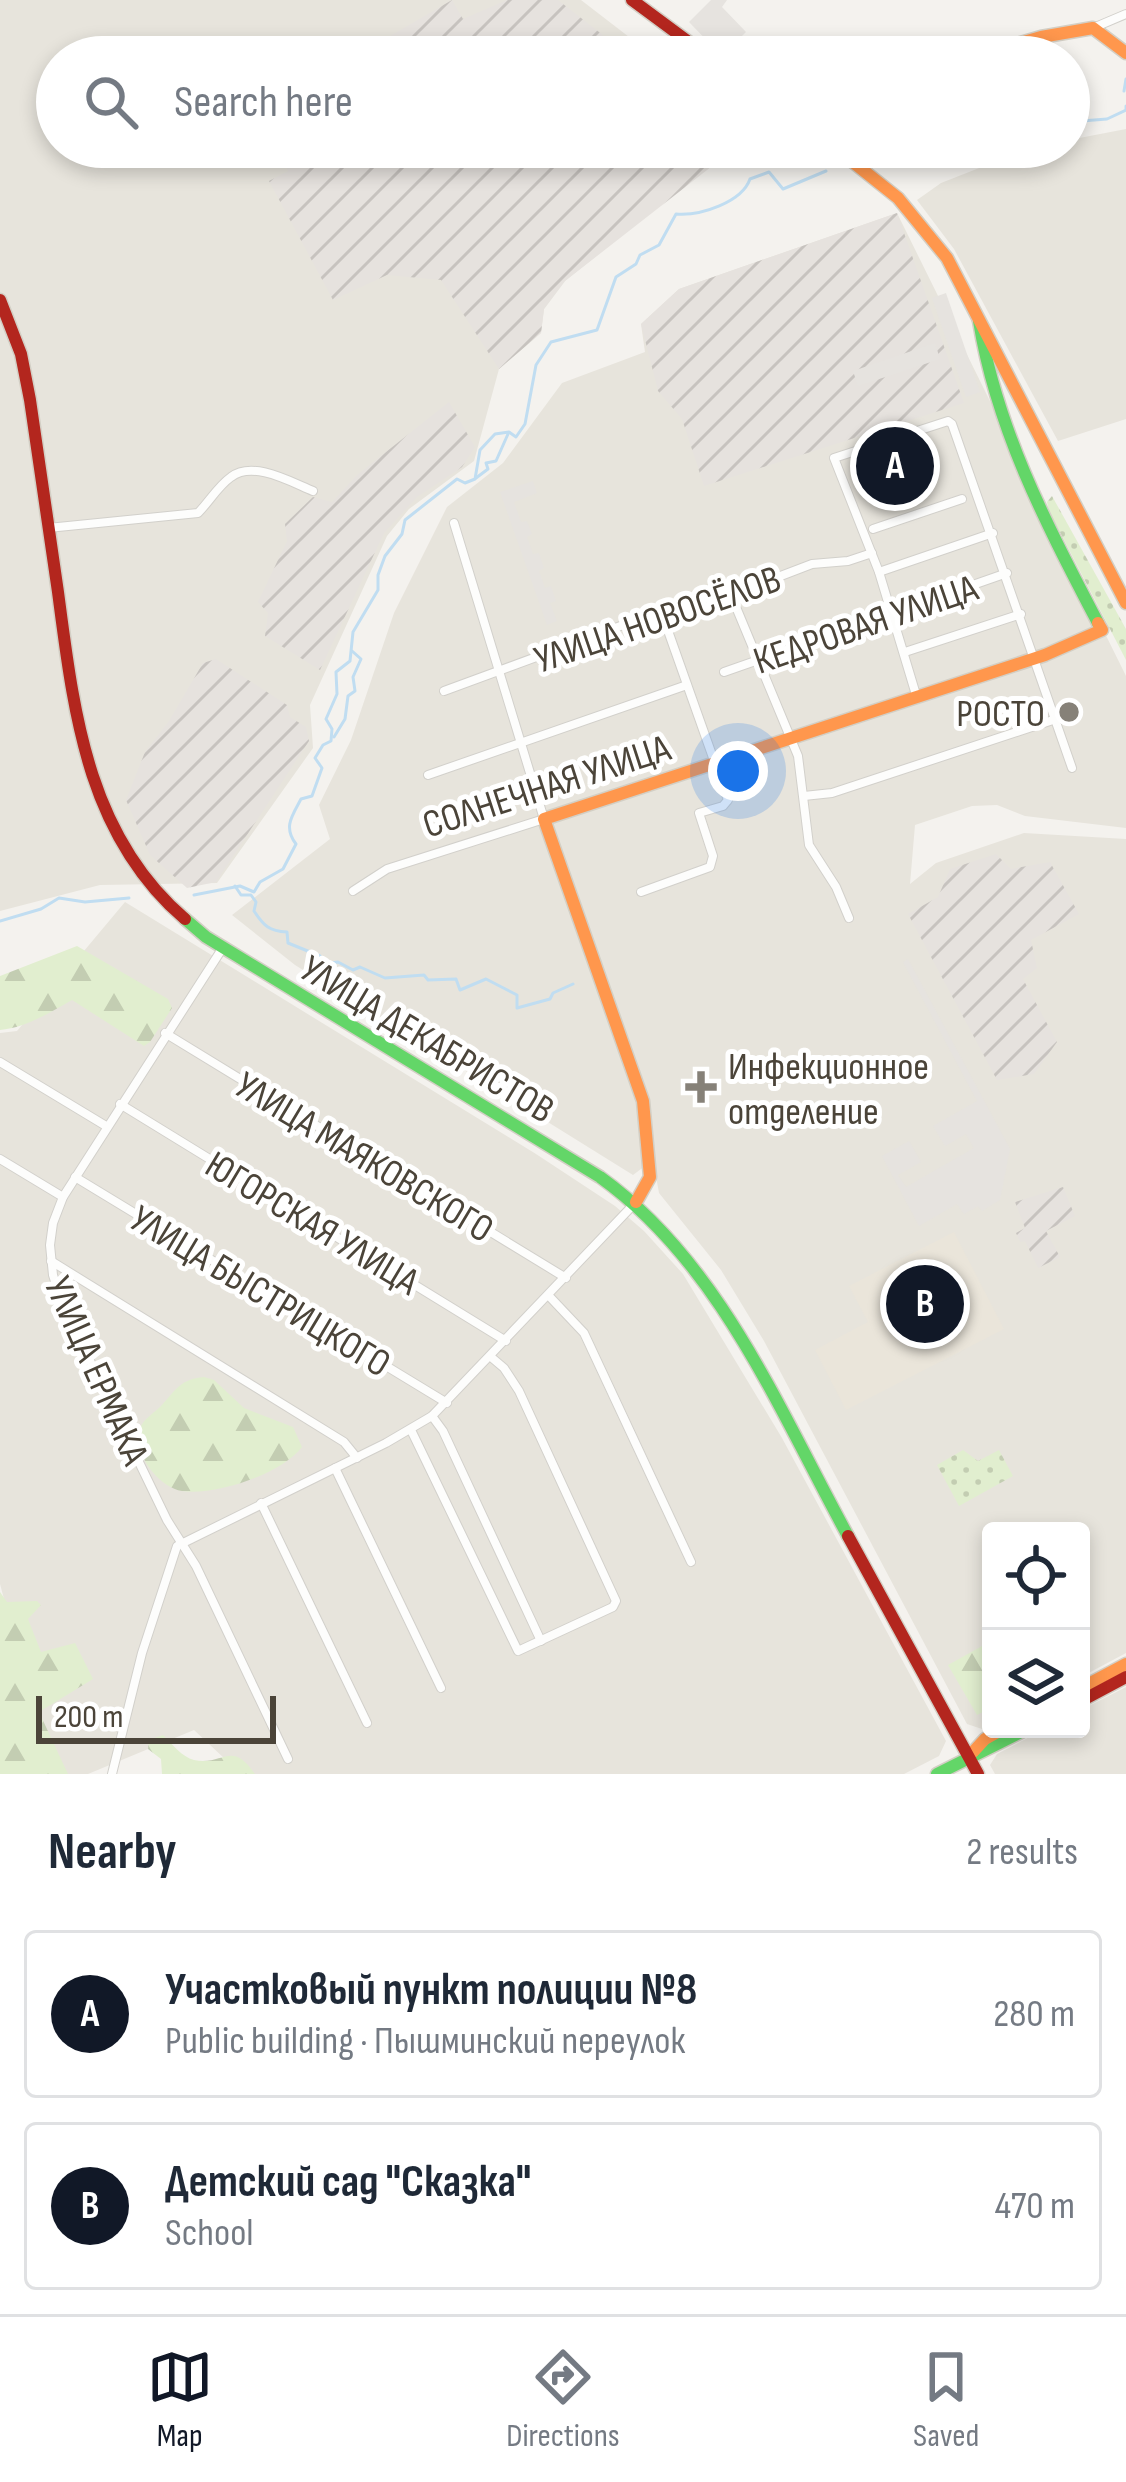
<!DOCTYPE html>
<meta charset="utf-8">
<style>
body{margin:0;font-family:"Sofia Sans Condensed",sans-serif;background:#f2f2f3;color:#1f2937}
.controls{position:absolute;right:36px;bottom:36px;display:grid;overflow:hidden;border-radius:12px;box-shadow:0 6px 18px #0003}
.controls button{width:108px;height:108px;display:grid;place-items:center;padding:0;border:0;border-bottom:3px solid #e0e1e3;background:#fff;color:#1f2937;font:60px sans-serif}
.scale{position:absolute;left:36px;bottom:30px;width:240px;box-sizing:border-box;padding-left:12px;border:6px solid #4b4439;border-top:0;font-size:33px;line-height:42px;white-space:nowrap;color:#4b4439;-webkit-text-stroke:9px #fff;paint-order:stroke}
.you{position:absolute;left:738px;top:771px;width:42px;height:42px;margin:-30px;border:9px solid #fff;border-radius:50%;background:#1a73e8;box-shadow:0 0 0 18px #1a73e833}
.badge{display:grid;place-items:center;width:78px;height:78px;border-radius:50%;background:#111827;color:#fff;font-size:39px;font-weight:700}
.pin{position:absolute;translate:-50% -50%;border:6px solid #fff;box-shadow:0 3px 12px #0006}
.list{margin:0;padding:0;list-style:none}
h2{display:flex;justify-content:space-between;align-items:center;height:156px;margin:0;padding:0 48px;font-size:51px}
h2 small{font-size:39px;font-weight:400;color:#747a83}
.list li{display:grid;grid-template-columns:78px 1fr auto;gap:36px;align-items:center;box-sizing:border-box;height:168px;margin:0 24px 24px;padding:0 24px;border:3px solid #e0e1e3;border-radius:12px}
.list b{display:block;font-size:45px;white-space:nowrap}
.list p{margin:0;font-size:39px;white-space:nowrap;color:#747a83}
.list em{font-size:39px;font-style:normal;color:#747a83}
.icon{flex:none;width:66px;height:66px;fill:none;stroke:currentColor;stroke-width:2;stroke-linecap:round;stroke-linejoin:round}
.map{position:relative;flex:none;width:1126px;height:1774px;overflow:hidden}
.search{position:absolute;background:#fff;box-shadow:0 6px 18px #0003;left:36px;right:36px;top:36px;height:132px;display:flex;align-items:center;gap:30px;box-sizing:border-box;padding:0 42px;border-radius:66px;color:#747a83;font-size:45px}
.sheet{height:540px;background:#fff}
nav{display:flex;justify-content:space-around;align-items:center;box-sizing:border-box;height:168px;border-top:3px solid #e0e1e3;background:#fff;font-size:33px;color:#747a83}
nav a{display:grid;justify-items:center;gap:6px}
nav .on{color:#111827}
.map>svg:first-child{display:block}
.residential{fill:#e7e4dc}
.industrial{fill:url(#industrial-furrows)}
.education{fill:#eae5da}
.grass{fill:url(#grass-dots)}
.forest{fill:url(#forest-firs)}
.parking{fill:#e6e3df}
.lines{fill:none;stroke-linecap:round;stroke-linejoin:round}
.stream{stroke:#c0ddf1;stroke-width:3}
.street-casing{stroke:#d2d0cb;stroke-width:10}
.fast-casing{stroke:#d3cfc5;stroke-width:15}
.slow-casing{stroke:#d3cfc5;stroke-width:15}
.jam-casing{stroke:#d3cfc5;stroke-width:15}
.street{stroke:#fdfdfc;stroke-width:8}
.fast{stroke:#63d668;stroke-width:12}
.slow{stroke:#ff974d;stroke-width:12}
.jam{stroke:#b3261e;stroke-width:12}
.poi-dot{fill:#868178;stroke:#fff;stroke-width:4.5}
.labels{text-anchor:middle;stroke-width:10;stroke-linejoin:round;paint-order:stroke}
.street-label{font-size:39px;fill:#4b4439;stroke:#fff}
.poi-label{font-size:39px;fill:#4b4439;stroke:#fff;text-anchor:end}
</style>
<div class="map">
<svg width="1126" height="1774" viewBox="0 0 1126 1774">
<defs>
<pattern id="industrial-furrows" width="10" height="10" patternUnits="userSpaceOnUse" patternTransform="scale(3)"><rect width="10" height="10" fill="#e6e2de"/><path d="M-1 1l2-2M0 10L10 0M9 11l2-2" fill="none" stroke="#c7c3bf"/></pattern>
<pattern id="grass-dots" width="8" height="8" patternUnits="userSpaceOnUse" patternTransform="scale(3)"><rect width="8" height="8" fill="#e1eecf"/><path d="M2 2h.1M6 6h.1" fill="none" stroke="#c3cdb2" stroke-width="1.8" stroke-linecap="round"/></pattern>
<pattern id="forest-firs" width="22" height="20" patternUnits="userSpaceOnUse" patternTransform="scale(3)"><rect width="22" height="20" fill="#e1eecf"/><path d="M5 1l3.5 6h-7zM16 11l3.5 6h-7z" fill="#c3cdb2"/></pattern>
</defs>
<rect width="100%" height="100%" fill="#f4f2ee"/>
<g class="residential">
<polygon points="0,0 581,0 655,57 57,57 57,147 732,147 565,281 544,309 541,333 499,369 474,461 409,509 387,536 310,705 313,748 217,883 100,885 0,911"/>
<polygon points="1126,129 1126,419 1058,441 954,249 917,200 941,183 1033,147 1069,147 1069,140"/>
<polygon points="897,213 1126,676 1126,828 1025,816 997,805 972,806 915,825 910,884 936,863 1024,833 1126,839 1126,1653 1081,1677 1081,1531 991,1531 991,1725 982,1729 967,1724 764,1341 721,1270 659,1193 653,1160 633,1175 295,965 232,915 330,839 319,805 351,740 394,613 447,507 503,463 562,383 645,352 641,324 679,289"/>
<polygon points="125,902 536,1154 615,1206 644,1231 683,1274 782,1438 946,1741 939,1756 904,1774 241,1774 194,1730 88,1774 62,1774 33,1707 0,1584 0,1033 17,1031"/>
<polygon points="1126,1687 1126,1774 995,1774 990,1765 997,1754 1045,1729 1081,1729 1081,1710"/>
</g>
<g class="industrial">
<polygon points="452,0 463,19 507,0 558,0 631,57 354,57"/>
<polygon points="278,147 717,147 725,156 565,281 544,309 541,333 499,369 441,280 387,275 333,300 269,181 288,171"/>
<polygon points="897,213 964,403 704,486 682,419 658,391 641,324 679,289"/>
<polygon points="449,402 475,447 462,467 417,497 384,533 320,670 265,636 268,613 258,602 287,541 285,524 313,497 332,502 357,475"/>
<polygon points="216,659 287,705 290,717 306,727 309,741 216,882 187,888 150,855 126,800 145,752 169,721 203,663"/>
<polygon points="996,854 1011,869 1050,862 1079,914 1031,940 1037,968 1023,979 1057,1042 1034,1074 997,1080 908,914 938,897 950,869"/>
<polygon points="1063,1187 1075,1216 1046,1231 1060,1257 1038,1268 1025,1241 1020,1242 1016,1233 1025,1228 1015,1202"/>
</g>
<polygon class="education" points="954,1232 1004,1329 846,1410 815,1350 868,1322 849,1286"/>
<g class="grass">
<polygon points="1052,496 1126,629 1126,660 1049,511 1047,502"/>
<polygon points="963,1450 978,1461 999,1450 1013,1476 959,1506 937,1465"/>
</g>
<g class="forest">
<path d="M77 946 168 999 172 1008 150 1042 144 1046 72 1000C51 1012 25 1028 0 1030V976Z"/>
<path d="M204 1377 214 1380 244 1408 293 1427 302 1447C282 1474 215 1496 182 1491 158 1487 130 1451 141 1426 144 1419 155 1412 161 1406 176 1390 180 1379 204 1377Z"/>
<polygon points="0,1592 7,1602 37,1601 41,1605 28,1619 41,1652 75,1643 93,1679 39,1712 68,1774 0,1774"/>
<polygon points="982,1646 991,1663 991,1708 977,1715 948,1665"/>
<path d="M163 1735C172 1744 182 1757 194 1760 224 1766 231 1739 255 1774H162L161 1759 148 1749 149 1740Z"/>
</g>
<g class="parking">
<polygon points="711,0 727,0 722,7 746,32 722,56 689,22"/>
<polygon points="946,293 980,392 966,397 932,298"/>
<polygon points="935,343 940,359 858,386 853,371"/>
<polygon points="533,481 537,493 514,502 521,522 527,521 532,534 527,537 533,554 539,553 544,568 539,571 545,588 551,586 556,601 550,603 557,621 547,625 500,492"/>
<polygon points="908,959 1010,1149 1000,1200 982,1211 978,1206 964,1214 957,1204 919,1226 882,1156 909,1141 921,1162 898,1175 906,1187 974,1148 966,1134 945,1146 933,1126 977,1101 903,962"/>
</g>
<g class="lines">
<g class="stream">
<polyline points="1124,91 1126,79"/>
<polyline points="1069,122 1107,119 1126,110 1126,106"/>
<polyline points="476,478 488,469 486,463 496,461 508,434"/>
<polyline points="334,737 345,719 348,696 355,691 353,677 361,659 352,651"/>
<path d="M235 886 241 895H251L256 902 254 911C264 926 269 931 287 932L288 943 320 956 324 964 338 962 353 970 360 967 385 978 424 975 428 980 456 979 460 990 486 979 517 995V1008L550 999 553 993 573 984"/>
<path d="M194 895 240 886 254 892 260 882 283 869 296 844C283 827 292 816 301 799L312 796 322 768 315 758 323 745 331 741 332 729 326 719 337 694 336 672 350 661 353 632 378 590V575L385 556 402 534 405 520 457 479 465 483 475 479 480 450 495 434 509 432 516 437 525 424 536 365 551 342 597 330 616 277 636 264 640 255 659 245 676 214C701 216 742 202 750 179L769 172 783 189 826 171"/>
<polyline points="0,921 41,909 59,898 85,902 129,898"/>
</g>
<defs>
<g id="street">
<polyline points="1093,28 1126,14"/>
<path d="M48 528 198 513C209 502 218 486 231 477 253 460 291 482 313 491"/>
<polyline points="873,529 962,499"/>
<polyline points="879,572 993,533"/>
<polyline points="731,595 798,756 809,845 836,887 849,918"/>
<polyline points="905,652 1021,614"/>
<polyline points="724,672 1007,573"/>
<polyline points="444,691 653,614 731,595 812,564 848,561 872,553"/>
<polyline points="917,698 879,572 834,458 948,421 952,424 1072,768"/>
<polyline points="428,775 687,685"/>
<polyline points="804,796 832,793 1056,719"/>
<polyline points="353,891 387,869 544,819 454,523"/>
<polyline points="641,892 710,867 713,856 699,813 723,806 728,800 661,611"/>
<polyline points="222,949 63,1197 53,1223 50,1245 53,1275 62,1303 167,1520 196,1566 288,1759"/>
<polyline points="165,1033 566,1278"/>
<polyline points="0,1062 106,1126"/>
<polyline points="120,1104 506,1341"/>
<polyline points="0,1159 63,1197"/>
<polyline points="75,1177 447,1403"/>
<polyline points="51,1261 344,1442 357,1458"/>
<polyline points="549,1296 584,1333 691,1562"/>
<polyline points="432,1416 443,1431 541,1641"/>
<polyline points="411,1430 518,1651 613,1607 616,1601 519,1391 504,1368 491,1357"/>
<polyline points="335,1468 441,1688"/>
<polyline points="261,1503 367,1723"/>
<polyline points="112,1774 142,1653 177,1546 386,1443 432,1416 636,1202"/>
</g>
<g id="fast">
<path d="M979 321C997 431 1047 525 1098 623"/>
<path d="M185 919 206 937 600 1177C720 1263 779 1410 848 1536"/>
<polyline points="937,1774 1027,1729"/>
</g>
<g id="slow">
<polyline points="972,57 1041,37 1093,28 1126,53"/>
<polyline points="834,147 898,198 947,258 1126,603"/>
<polyline points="636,1202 650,1177 643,1101 544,819 1045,655 1102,630 1098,623"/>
<polyline points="1081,1688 1126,1664"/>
<polyline points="973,1752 985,1739 1003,1729"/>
</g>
<g id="jam">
<polyline points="632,0 709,57"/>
<path d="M0 300 21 354 30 400C39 464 49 528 58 592 74 713 87 835 185 919"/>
<polyline points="848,1536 978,1774"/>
<polyline points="1081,1701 1126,1677"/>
</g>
</defs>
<use href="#street" class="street-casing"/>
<use href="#fast" class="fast-casing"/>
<use href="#slow" class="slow-casing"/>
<use href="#jam" class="jam-casing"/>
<use href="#street" class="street"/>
<use href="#fast" class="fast"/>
<use href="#slow" class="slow"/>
<use href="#jam" class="jam"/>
</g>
<g class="poi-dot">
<circle cx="1069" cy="712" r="12"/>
<path d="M695 1069h12v12h12v12h-12v12h-12v-12h-12v-12h12z"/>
</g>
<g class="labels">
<g class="street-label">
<text transform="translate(657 618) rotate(-19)" y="14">УЛИЦА НОВОСЁЛОВ</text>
<text transform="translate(865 623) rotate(-19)" y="14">КЕДРОВАЯ УЛИЦА</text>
<text transform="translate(546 785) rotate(-18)" y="14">СОЛНЕЧНАЯ УЛИЦА</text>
<text transform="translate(428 1038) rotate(31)" y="14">УЛИЦА ДЕКАБРИСТОВ</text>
<text transform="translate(365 1156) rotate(31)" y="14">УЛИЦА МАЯКОВСКОГО</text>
<text transform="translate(313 1222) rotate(31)" y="14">ЮГОРСКАЯ УЛИЦА</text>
<text transform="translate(261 1290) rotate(31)" y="14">УЛИЦА БЫСТРИЦКОГО</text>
<text transform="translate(98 1370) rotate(66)" y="14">УЛИЦА ЕРМАКА</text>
</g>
<g class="poi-label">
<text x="1045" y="726">РОСТО</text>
<text x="728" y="1079" text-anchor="start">Инфекционное<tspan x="728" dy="45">отделение</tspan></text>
</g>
</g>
</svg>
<div class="controls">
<button><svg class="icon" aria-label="locate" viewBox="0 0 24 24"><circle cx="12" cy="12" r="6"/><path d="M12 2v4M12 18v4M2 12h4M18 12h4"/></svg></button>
<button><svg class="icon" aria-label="layers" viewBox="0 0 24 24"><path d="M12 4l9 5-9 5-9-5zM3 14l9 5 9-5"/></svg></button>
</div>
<div class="scale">200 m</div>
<div class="you"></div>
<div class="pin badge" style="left:895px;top:466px">A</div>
<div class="pin badge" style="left:925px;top:1304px">B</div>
<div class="search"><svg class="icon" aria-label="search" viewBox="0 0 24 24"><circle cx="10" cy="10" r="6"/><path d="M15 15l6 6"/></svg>Search here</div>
</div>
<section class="sheet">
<h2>Nearby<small>2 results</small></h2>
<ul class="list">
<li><span class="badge">A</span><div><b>Участковый пункт полиции №8</b><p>Public building · Пышминский переулок</p></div><em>280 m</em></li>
<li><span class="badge">B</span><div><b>Детский сад &quot;Сказка&quot;</b><p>School</p></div><em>470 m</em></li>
</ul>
</section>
<nav>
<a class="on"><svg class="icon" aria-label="map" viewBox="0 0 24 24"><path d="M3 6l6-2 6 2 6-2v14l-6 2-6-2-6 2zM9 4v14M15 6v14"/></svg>Map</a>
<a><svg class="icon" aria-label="directions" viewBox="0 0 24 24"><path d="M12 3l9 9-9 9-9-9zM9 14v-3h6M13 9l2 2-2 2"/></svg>Directions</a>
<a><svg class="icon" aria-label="saved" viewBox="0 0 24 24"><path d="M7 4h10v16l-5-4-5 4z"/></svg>Saved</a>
</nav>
